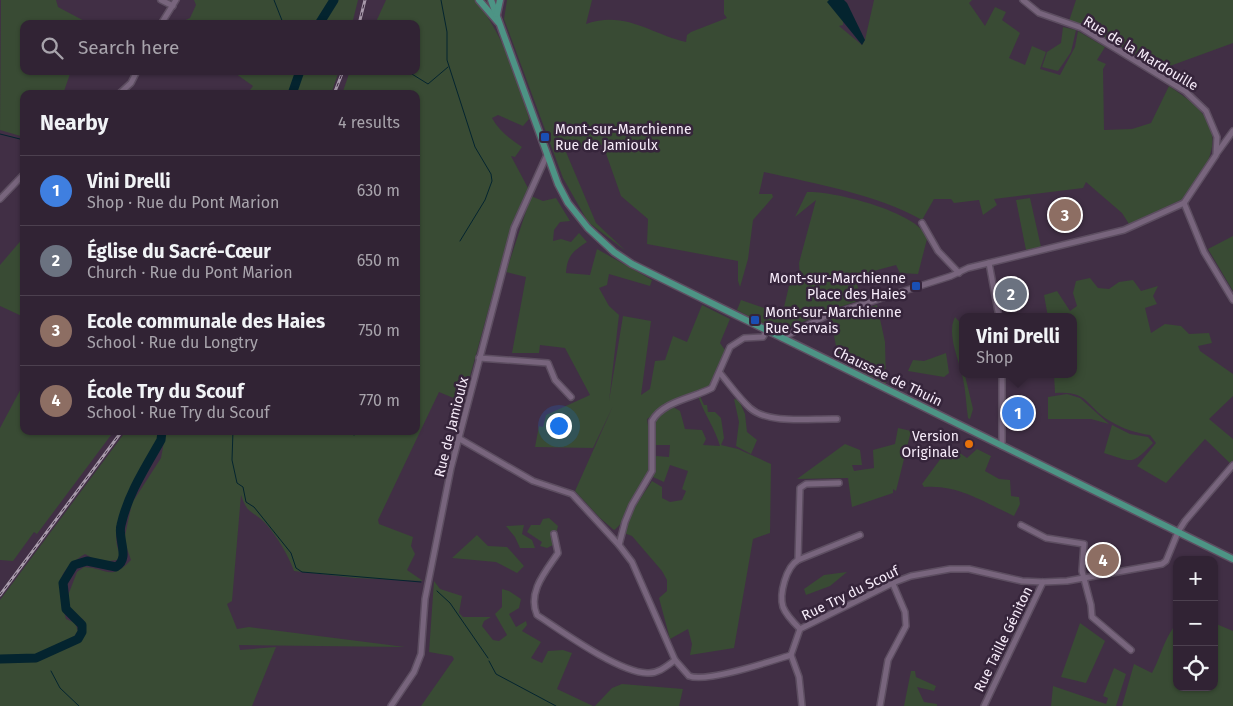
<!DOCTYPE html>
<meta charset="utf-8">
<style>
body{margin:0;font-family:"Fira Sans",sans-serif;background:#392b3c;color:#f1f3f6}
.controls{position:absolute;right:15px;bottom:15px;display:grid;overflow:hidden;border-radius:10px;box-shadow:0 1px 4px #0004}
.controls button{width:45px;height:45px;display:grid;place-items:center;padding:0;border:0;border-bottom:1px solid #4c404f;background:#312334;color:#f1f3f6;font:25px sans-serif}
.you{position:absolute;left:558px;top:425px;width:18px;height:18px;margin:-12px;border:4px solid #fff;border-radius:50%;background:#1a73e8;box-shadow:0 0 0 8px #1a73e833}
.badge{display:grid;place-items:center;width:32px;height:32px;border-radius:50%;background:#59cebf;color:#fff;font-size:16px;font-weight:700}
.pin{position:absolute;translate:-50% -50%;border:2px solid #fff;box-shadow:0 1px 5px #0006}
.popup{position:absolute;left:959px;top:313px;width:118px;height:65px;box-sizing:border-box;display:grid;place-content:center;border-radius:10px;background:#312334;filter:drop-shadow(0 1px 4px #0005);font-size:16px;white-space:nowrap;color:#a8a4ac}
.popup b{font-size:19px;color:#f1f3f6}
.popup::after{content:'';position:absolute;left:50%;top:100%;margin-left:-10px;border:10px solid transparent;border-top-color:#312334}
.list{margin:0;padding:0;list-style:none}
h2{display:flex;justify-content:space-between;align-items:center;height:65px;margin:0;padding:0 20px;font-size:21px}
h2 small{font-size:16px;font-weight:400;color:#a8a4ac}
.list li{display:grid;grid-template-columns:32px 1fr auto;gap:15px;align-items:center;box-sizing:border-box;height:70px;padding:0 20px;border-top:1px solid #4c404f}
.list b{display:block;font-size:19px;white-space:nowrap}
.list p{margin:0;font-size:16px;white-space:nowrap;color:#a8a4ac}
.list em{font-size:16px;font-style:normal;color:#a8a4ac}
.icon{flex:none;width:28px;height:28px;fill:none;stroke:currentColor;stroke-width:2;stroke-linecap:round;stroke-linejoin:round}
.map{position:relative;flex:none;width:1233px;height:706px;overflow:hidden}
.search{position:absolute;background:#312334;box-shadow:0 1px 4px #0004;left:20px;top:20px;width:400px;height:55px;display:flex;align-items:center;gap:12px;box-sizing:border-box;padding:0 18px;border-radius:10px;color:#a8a4ac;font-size:19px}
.panel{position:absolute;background:#312334;box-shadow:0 1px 4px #0004;left:20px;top:90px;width:400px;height:345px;border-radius:10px}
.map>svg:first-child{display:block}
.green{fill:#394b34}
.water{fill:#04242f}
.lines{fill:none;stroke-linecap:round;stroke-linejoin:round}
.stream{stroke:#04242f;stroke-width:1}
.river{stroke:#04242f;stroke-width:9}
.minor-casing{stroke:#5d4e61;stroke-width:8}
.major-casing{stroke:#5d4e61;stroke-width:9}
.minor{stroke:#78657d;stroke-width:5}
.major{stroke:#4d9485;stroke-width:6}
.rail-casing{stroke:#a89aab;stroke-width:3}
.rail{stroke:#36253b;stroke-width:1;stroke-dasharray:4;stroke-linecap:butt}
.transit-dot{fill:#1a4fb4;stroke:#36253b;stroke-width:2}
.food-dot{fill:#e8710a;stroke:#36253b;stroke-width:2}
.labels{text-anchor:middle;stroke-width:5;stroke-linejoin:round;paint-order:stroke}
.street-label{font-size:14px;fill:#f7ecfa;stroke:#36253b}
.poi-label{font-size:14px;fill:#f7ecfa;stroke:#36253b;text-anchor:start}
</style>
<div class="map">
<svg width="1233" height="706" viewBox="0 0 1233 706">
<rect width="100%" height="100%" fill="#412f45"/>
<g class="green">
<polygon points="1,0 56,0 58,7 90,24 24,24 24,71 71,71 63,94 24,94 24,137 0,130"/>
<polygon points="194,0 358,0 352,24 177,24 190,18 196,5"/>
<path d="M386 0H476C502 34 518 78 529 119L523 126 498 115 492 118C499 131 510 139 522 147L515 157 511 156 528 188 512 224 463 402 439 392 378 520 379 524 413 537 411 546 415 554 407 570 423 581 355 578 294 571C289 556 276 535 266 524 253 510 248 516 241 495L232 601 227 604 237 629 249 627 405 647 239 645 240 650 276 647 252 706H0V600L126 431H160L159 440C144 466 104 525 120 554L117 560 100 562 85 554C53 573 58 588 66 619L75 623 78 631 65 649C80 643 90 636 83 619L73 615 67 598 77 572 84 567C107 568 110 582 131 560L124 540 132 503 161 458 166 431H416V94H342L350 71H416V24H375Z"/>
<path d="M507 0H592L586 24C625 10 651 34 686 42L687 35 691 32 727 18 724 14V0H829V4L843 20V25L839 26 862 45 865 40 874 0H972L969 3 985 26 995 7 1006 12 1002 20 1020 33 1009 58 1025 65 1032 46 1046 52 1040 69 1060 75 1075 47 1078 31 1105 47 1097 60 1106 64 1103 69 1104 130 1132 129 1151 123 1169 86C1202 108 1226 128 1204 169 1198 180 1191 192 1181 200L1129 224 1122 213 1086 182 1083 188 994 199 997 205 983 215 979 200 954 203 951 199H934L922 220C879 195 813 183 764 172L759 194H772L773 197 753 220 748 259 740 287 738 281V261L647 244 648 219 621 196 603 145H588L566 152 596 223 626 251 588 222 563 178 504 19Z"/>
<polygon points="1076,0 1233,0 1233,43 1159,70 1107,39 1069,21"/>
<polygon points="1063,27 1076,30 1071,52 1058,71 1042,67 1047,52 1061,43"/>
<polygon points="232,71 339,71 331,94 247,94 253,86"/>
<path d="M807 192C831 190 923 213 927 239L918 274 900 273 896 265 855 276 861 300 812 316V318L779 332 737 310 741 300 764 308 784 307 789 286 800 280 799 263 816 200 795 217Z"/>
<path d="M531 196 543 201 556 198 570 221 560 222 554 230 553 241 561 239 571 242 579 233 587 242C573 251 567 256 566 273L590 275 597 249 652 280 650 286 609 274 607 285 599 288 609 306 619 315 609 401 623 316 651 321 641 395 650 389 655 361 665 360 673 336 687 342 702 305 730 319 720 343 725 350 713 385 664 407 647 419C649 434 655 455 651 470 648 480 622 527 614 530L600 518 575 491 613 406 593 448 535 447 539 426 543 427 546 415 590 395 565 348 540 345 539 353H512L526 277 506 272Z"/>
<polygon points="1030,198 1041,247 1026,250 1016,200"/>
<polygon points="1233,236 1233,291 1208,249"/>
<polygon points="24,237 24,317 0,306 0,265"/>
<path d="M1090 278 1098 288 1109 289 1119 282 1133 280 1141 291 1158 286 1153 296 1157 304 1145 308 1151 333 1165 324 1181 326 1189 334 1209 333 1212 343 1198 346 1200 351 1233 374V396L1209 419 1233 439V461L1231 464 1205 439 1166 483 1137 466 1156 443 1150 435C1136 433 1123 429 1110 421 1086 407 1089 390 1055 393L1054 374H1073V317H1048L1044 295 1051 293 1053 300 1051 293 1057 291 1070 311 1077 306 1073 293 1076 281Z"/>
<polygon points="877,305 885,342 886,384 839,360 830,317"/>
<path d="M955 317 963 326V341L959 350 973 409 970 419 968 418C966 405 966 392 963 379 960 361 946 335 955 317Z"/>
<polygon points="946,353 949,373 944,377 908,371 913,360 924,361"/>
<polygon points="24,383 24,431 114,431 37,534 34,532 13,561 0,560 0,428"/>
<polygon points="1067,394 1080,398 1109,424 1091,419 1048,419 1048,397"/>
<path d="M698 396H700L704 405H707L708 412H715L721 418 724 438 721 445 738 449 771 464 770 533 753 539 734 648 690 655 692 644 688 629 670 639 659 598 667 591V580L662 571 632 536 624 533 632 511 652 481 662 487V498L670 502 682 500 686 491 682 489 688 471 670 465 664 482 653 477 656 456 669 457 670 445H654C653 429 653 409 673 407L680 411 685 429 702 430 706 439 703 445 720 446C715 428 704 414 698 396Z"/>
<polygon points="734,399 739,400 745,414 747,432 757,440 751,454 736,446 739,422"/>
<path d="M1112 425 1130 434 1148 437 1153 443C1131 466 1133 462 1104 453Z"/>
<polygon points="898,428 911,431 896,491 893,489 893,493 852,507 848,478 797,479 845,444 860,450 862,465 852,465 854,471 874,468 873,450 895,444"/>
<path d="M950 446 967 458 977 449 991 456 985 471 999 479 1010 480 1011 496 1019 497 1020 504 1014 516C984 502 957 484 924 487L922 484Z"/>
<polygon points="549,518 558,526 553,545 547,548 540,546 542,542 527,532 531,525 540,525 543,519"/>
<polygon points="524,525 522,534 532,540 535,548 520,548 515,537 506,526"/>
<polygon points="477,535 488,546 507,547 524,566 517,573 496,562 452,558"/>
<polygon points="847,572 830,586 806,595 804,589 824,575"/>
<polygon points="434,581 440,589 462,596 459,613 463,617 491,617 484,621 482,626 493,640 499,641 507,635 495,614 502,607 502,589 509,591 521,599 519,608 509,614 516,627 526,621 527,625 522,631 541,642 531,658 542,663 548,651 563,650 572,653 557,689 593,706 421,706 454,659 452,656 429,652"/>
<polygon points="1080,623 1105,641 1086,683 1061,677"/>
<path d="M1177 623V687H1214V623L1233 631V706H1122L1134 664 1152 673C1161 656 1164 638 1177 623Z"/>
<polygon points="1114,668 1126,674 1116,706 1051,706 1053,686 1106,704 1108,698 1103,696"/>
<polygon points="911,671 915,671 916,677 936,686 934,691 917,687 924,702 937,704 937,706 904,706"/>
<polygon points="622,684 683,689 679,706 595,706 612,688"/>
</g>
<polygon class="water" points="829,0 844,0 847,3 865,40 862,45 827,2"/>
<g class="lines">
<g class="stream">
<polyline points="274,0 283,23"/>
<polyline points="441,0 447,32 447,60 475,147 491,174 492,181 485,200 460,241"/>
<polyline points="407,71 428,84 448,67"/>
<polyline points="0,134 24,140"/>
<polyline points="233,431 232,460 237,483 243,487 246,502 254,507 291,553 296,568 302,572 421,582"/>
<polyline points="347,431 354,435"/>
<polyline points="437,591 450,603 488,658"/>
<polyline points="489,661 496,674 556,706"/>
<polyline points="51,671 60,688 79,706"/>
</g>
<g class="river">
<polyline points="319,24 334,0"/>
<polyline points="292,94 300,71"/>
<path d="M0 659 36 658 78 639 82 632V625L66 609 63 583 74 565 87 561 116 567C131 558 117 539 121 525 128 494 145 468 161 440L162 431"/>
</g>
<defs>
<g id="minor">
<polyline points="161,0 173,6"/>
<polyline points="1023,0 1039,13 1082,28 1185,91 1206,111 1217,137 1216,155 1184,203"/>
<polyline points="161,24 176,0"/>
<polyline points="119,94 131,83 137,71"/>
<polyline points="1217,153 1233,131"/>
<polyline points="0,199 24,174"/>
<polyline points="1184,203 1204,252 1233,300"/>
<polyline points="922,223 938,251 959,273"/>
<polyline points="989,263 999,317"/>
<polyline points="782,338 826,316 951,276 968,268 1124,230 1184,203"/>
<polyline points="479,358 548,363 555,380 571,397"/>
<path d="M720 373C730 385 739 398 750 408 769 425 813 418 837 419"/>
<polyline points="1002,374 1002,446"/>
<polyline points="460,439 533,481 572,494 619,545"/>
<polyline points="1021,525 1046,538 1084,544 1082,571 1091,605 1092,617 1131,650"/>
<path d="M554 534 558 553C546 571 527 592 537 615 563 632 618 672 647 673 658 674 667 666 675 660L689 676C707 683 771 661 791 655L799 677 802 706"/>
<polyline points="798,560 800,488 806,484 839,483"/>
<path d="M800 629C794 623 786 615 783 607 779 594 786 567 798 560L860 535"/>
<polyline points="791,655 800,629 895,582 911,576 950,569 969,569 1022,581 1043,582 1067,581 1162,564 1166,561 1178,532 1185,521 1233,465"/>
<path d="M675 660 632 562 619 545 625 522 632 505 652 471V421C663 401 694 398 712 388L730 347 744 338 763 337 767 330"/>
<polyline points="391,706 414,672 421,654 425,599 451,468 514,228 547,155"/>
<polyline points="880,706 888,660 906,626 905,612 893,584"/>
<polyline points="984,706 1043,582"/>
</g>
<g id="major">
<polyline points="479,0 498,22"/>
<polyline points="491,0 558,184 568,203 588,228 614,252 632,264 1233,559"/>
<polyline points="497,14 500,0"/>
</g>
</defs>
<use href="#minor" class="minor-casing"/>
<use href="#major" class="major-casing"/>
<use href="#minor" class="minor"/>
<use href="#major" class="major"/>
<defs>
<g id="rail">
<polyline points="359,24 365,0"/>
<polyline points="334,94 343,71"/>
<polyline points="0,595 122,431"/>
</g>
</defs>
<use href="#rail" class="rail-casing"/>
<use href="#rail" class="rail"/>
</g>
<g class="transit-dot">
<rect x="540" y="132" width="10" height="10" rx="2.5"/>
<rect x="911" y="281" width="10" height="10" rx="2.5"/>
<rect x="750" y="315" width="10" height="10" rx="2.5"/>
</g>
<circle class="food-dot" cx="969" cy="444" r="5"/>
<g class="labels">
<g class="street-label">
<text transform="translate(1141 53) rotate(31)" y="5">Rue de la Mardouille</text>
<text transform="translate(888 376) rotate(26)" y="5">Chaussée de Thuin</text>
<text transform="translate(451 427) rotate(-76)" y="5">Rue de Jamioulx</text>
<text transform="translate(850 593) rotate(-26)" y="5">Rue Try du Scouf</text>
<text transform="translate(1003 639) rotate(-64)" y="5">Rue Taille Géniton</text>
</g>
<g class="poi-label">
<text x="555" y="134">Mont-sur-Marchienne<tspan x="555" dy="16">Rue de Jamioulx</tspan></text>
<text x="906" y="283" text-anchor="end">Mont-sur-Marchienne<tspan x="906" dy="16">Place des Haies</tspan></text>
<text x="765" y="317">Mont-sur-Marchienne<tspan x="765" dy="16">Rue Servais</tspan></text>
<text x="959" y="441" text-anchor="end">Version<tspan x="959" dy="16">Originale</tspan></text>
</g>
</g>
</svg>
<div class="controls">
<button>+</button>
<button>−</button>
<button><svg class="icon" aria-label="locate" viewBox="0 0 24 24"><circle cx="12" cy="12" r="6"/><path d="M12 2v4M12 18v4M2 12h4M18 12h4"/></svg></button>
</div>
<div class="you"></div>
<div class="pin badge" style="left:1018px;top:413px;background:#3f7fe0">1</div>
<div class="popup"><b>Vini Drelli</b>Shop</div>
<div class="pin badge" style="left:1011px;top:294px;background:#6b7280">2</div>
<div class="pin badge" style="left:1065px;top:215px;background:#8d6e63">3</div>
<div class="pin badge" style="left:1103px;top:560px;background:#8d6e63">4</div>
<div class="search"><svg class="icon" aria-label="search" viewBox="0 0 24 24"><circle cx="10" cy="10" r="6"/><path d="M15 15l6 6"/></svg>Search here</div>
<section class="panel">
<h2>Nearby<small>4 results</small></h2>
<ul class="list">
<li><span class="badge" style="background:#3f7fe0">1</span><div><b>Vini Drelli</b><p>Shop · Rue du Pont Marion</p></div><em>630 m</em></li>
<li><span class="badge" style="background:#6b7280">2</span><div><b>Église du Sacré-Cœur</b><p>Church · Rue du Pont Marion</p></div><em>650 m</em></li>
<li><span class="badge" style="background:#8d6e63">3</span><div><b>Ecole communale des Haies</b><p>School · Rue du Longtry</p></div><em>750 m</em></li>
<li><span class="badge" style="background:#8d6e63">4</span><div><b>École Try du Scouf</b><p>School · Rue Try du Scouf</p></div><em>770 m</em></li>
</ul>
</section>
</div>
